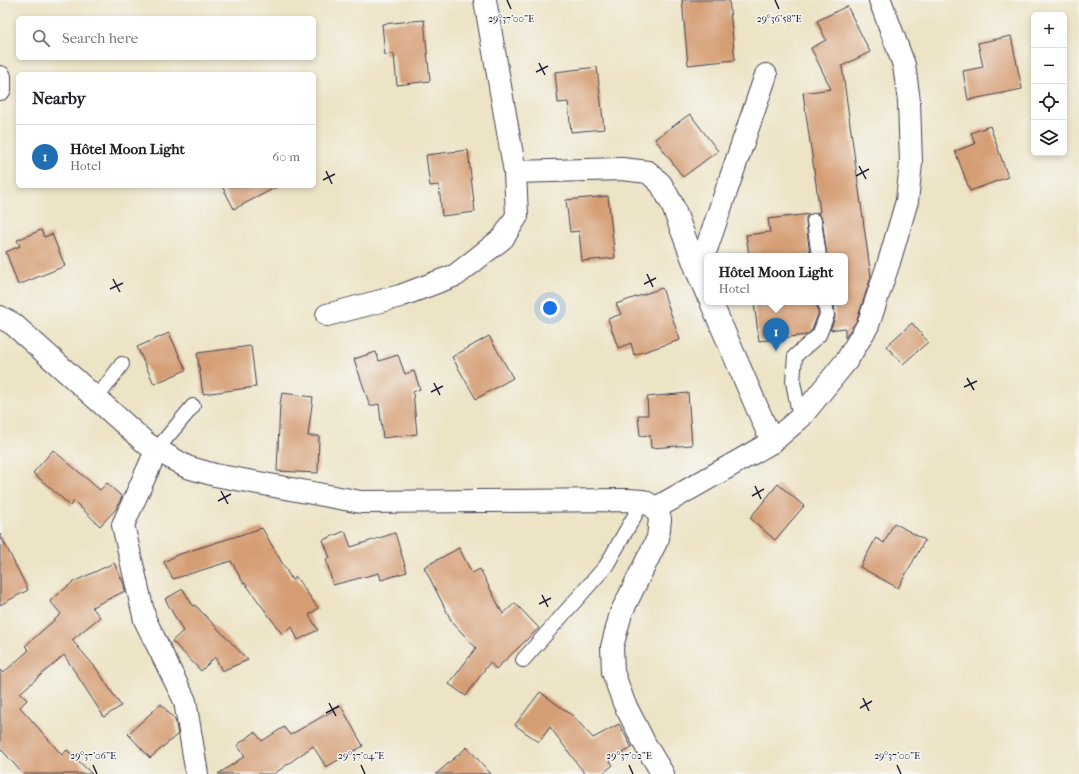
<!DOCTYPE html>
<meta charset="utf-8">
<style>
body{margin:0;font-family:"IM FELL French Canon",serif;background:#f2f2f2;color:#202124}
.controls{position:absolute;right:12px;top:12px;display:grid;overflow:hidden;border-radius:6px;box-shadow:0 2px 6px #0003}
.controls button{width:36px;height:36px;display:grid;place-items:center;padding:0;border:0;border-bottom:1px solid #e0e0e0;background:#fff;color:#202124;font:20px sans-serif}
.you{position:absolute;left:550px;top:308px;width:14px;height:14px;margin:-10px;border:3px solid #fff;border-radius:50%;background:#1a73e8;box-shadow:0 0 0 6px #1a73e833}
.badge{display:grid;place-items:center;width:26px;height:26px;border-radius:50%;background:#1f6fb2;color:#fff;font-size:13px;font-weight:700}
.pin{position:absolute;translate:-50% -33px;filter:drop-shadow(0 1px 2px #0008)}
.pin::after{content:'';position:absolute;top:21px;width:14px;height:12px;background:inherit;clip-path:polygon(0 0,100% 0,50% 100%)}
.popup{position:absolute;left:704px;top:253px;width:144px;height:52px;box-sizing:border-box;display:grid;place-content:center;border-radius:6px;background:#fff;filter:drop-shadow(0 1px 3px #0005);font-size:13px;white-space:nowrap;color:#757577}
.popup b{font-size:15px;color:#202124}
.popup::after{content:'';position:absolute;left:50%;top:100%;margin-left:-8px;border:8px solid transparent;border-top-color:#fff}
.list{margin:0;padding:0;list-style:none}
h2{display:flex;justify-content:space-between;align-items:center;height:52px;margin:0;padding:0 16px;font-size:17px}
h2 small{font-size:13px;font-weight:400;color:#757577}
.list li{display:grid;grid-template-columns:26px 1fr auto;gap:12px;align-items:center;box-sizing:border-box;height:64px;padding:0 16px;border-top:1px solid #e0e0e0}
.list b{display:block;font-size:15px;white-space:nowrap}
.list p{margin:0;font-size:13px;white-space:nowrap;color:#757577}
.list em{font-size:13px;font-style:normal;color:#757577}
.icon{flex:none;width:22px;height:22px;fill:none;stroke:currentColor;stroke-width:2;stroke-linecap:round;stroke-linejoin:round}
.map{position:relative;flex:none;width:1079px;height:774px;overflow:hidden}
.search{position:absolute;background:#fff;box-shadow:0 2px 6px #0003;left:16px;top:16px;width:300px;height:44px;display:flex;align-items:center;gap:10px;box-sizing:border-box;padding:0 14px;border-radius:6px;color:#757577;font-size:15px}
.panel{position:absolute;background:#fff;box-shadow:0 2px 6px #0003;left:16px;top:72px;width:300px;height:116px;border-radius:6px}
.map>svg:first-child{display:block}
.building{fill:#d59d73}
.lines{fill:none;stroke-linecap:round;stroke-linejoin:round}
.lane-casing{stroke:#403f50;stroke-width:16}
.street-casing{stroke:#403f50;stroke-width:24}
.secondary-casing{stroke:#403f50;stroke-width:24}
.lane{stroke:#fff;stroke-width:14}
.street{stroke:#fff;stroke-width:22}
.secondary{stroke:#fff;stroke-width:22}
.ticks{fill:none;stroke:#22223b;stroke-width:1.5}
.ticks-label{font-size:10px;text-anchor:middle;fill:#22223b;stroke:#f6f6f2;stroke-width:3;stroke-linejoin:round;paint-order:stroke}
</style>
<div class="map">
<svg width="1079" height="774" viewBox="0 0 1079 774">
<rect width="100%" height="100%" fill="#f6f6f2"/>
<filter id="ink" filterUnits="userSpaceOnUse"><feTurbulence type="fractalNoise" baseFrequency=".025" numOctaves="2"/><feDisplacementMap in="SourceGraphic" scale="8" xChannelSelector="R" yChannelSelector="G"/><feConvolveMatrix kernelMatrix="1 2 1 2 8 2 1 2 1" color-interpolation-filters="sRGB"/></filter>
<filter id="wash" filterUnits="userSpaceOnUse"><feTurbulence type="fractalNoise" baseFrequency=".012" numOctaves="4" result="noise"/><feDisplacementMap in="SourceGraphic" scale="16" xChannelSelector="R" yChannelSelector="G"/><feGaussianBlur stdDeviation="0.9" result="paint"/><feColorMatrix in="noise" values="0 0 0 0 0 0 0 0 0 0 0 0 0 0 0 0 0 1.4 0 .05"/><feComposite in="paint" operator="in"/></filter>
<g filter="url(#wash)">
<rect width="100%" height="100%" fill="#ede3c5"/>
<g id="blocks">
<g class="building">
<polygon points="682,0 729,0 735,60 688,65"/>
<polygon points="847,6 870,52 842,66 871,277 857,320 845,338 845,328 830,330 835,318 834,302 845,302 845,256 827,256 822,219 820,215 816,213 820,212 803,93 831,89 811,48 826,40 817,21"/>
<polygon points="424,20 430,81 397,85 394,54 385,55 382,24"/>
<polygon points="1011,36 1022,89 968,100 963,71 983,67 978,43"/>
<polygon points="597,67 604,129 571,132 568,102 558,103 555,72"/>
<polygon points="690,114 718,151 683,177 655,139"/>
<polygon points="990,126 1008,177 970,191 955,151 975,144 971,133"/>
<polygon points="468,150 475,212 442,216 439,185 430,186 426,155"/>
<polygon points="222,186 279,186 234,209"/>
<polygon points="608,196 615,258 582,261 579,231 570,232 566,200"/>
<polygon points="810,214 806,217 806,222 810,256 749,256 746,235 770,232 768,219"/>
<polygon points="41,230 44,237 52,234 65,266 18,285 6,252 20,246 17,240"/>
<polygon points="662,288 680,340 634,355 631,343 618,348 608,319 621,314 616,304"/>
<polygon points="754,302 817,302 818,314 812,330 806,335 759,341"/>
<polygon points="912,323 928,342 903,364 886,346"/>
<polygon points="169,333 186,370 154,384 137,347"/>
<polygon points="489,336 513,378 476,399 452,357"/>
<polygon points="251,346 256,387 203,394 197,353"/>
<polygon points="376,352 379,361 398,355 405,374 414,371 420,389 413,392 417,434 383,438 379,404 370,406 354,359"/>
<polygon points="282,393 313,397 308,436 319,436 318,473 277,471 280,404"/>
<polygon points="688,393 692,445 651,448 650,435 640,436 638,415 648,415 647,397"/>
<polygon points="53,450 100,490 107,483 122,497 116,509 100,526 74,501 71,506 33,473"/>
<polygon points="778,484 804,506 775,540 750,518"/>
<polygon points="894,523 925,540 898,588 860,567 876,538 884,543"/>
<polygon points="262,528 292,580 296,577 318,608 309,615 318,630 298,640 292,627 282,634 245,583 244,584 231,561 173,579 164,562 177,555"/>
<polygon points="345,531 351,547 395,533 407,572 381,580 379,573 333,585 326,559 330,558 323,540"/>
<polygon points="0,534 28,590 0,605"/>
<polygon points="459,548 472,573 480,569 503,614 515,603 539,628 496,669 490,662 466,696 449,684 476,648 452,622 424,567"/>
<polygon points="114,563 124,584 125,591 92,607 100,617 72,640 96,668 121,706 104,717 64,655 20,693 27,700 20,707 62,755 67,750 92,774 23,774 0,748 0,670 3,673 29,650 25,646 61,614 50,601 73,582"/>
<polygon points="183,589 193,606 195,605 248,660 222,671 215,657 201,671 172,641 183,631 165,599"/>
<polygon points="540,692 573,716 593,738 619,724 632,748 609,760 613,765 602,774 585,774 550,727 539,742 515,725"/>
<polygon points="161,704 175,720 178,734 150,758 128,734"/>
<polygon points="341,706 363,746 326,767 313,746 274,774 218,774 245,756 237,745 255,732 262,741 284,727 290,735"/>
<polygon points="467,747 491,774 436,774"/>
</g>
</g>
</g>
<g filter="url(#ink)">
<use href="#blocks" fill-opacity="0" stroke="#403f50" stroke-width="1"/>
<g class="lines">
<defs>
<g id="lane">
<polyline points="814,221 819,256"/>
<polyline points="97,398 122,364"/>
<polyline points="800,418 793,382 795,356 819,335 827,315 825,302"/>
<polyline points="157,449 193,406"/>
<polyline points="523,660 606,566 643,501"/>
</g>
<g id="street">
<polyline points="515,172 622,169 648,172 661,184 672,204 698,273 707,294"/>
<polyline points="698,273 766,75"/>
<polyline points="711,302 772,442"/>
<polyline points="327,315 400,296 456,275 503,238 517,216 515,172 485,0"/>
<polyline points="0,317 13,324 147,444 187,467 215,475 361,502 627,500 643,501 656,508 660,519 658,538 621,613 612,647 613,672 624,703 647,748 663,774"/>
<polyline points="157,449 123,525 145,620 185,701 197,774"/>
<polyline points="656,508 772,442 800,418 847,360 868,325 889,262 907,201 911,163 909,101 904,65 880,0"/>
</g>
<polyline id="secondary" points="0,77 0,89"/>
</defs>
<use href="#lane" class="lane-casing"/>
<use href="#street" class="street-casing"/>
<use href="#secondary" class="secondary-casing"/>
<use href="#lane" class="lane"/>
<use href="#street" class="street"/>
<use href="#secondary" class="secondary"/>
</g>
</g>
<path class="ticks" d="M507 0 511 9M775 0 779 9M539 63 545 75M536 72 548 66M859 166 866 179M326 171 332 184M856 176 869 169M323 180 335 174M647 274 653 287M113 279 120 292M644 284 656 278M110 289 123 283M967 378 974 390M434 383 440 395M964 387 977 381M431 392 443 386M755 486 761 499M221 491 228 504M752 496 764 489M218 501 231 494M542 595 548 607M539 604 551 598M863 698 869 711M329 703 336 716M860 708 872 701M326 713 339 706M93 765 97 774M361 765 365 774M629 765 633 774M897 765 901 774"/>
<g class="ticks-label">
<text x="511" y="22">29°37'00"E</text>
<text x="779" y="22">29°36'58"E</text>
<text x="93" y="759">29°37'06"E</text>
<text x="361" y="759">29°37'04"E</text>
<text x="629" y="759">29°37'02"E</text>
<text x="897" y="759">29°37'00"E</text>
</g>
</svg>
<div class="controls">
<button>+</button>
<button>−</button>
<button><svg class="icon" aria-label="locate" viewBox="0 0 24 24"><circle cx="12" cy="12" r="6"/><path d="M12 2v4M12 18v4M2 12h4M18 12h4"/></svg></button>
<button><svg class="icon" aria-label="layers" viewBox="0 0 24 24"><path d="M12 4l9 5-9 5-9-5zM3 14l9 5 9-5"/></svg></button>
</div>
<div class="you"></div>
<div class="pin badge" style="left:776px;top:351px">1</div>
<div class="popup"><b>Hôtel Moon Light</b>Hotel</div>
<div class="search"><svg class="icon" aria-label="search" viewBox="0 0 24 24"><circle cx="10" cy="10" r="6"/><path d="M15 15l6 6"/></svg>Search here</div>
<section class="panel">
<h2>Nearby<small></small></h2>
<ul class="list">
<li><span class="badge">1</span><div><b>Hôtel Moon Light</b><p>Hotel</p></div><em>60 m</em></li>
</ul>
</section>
</div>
